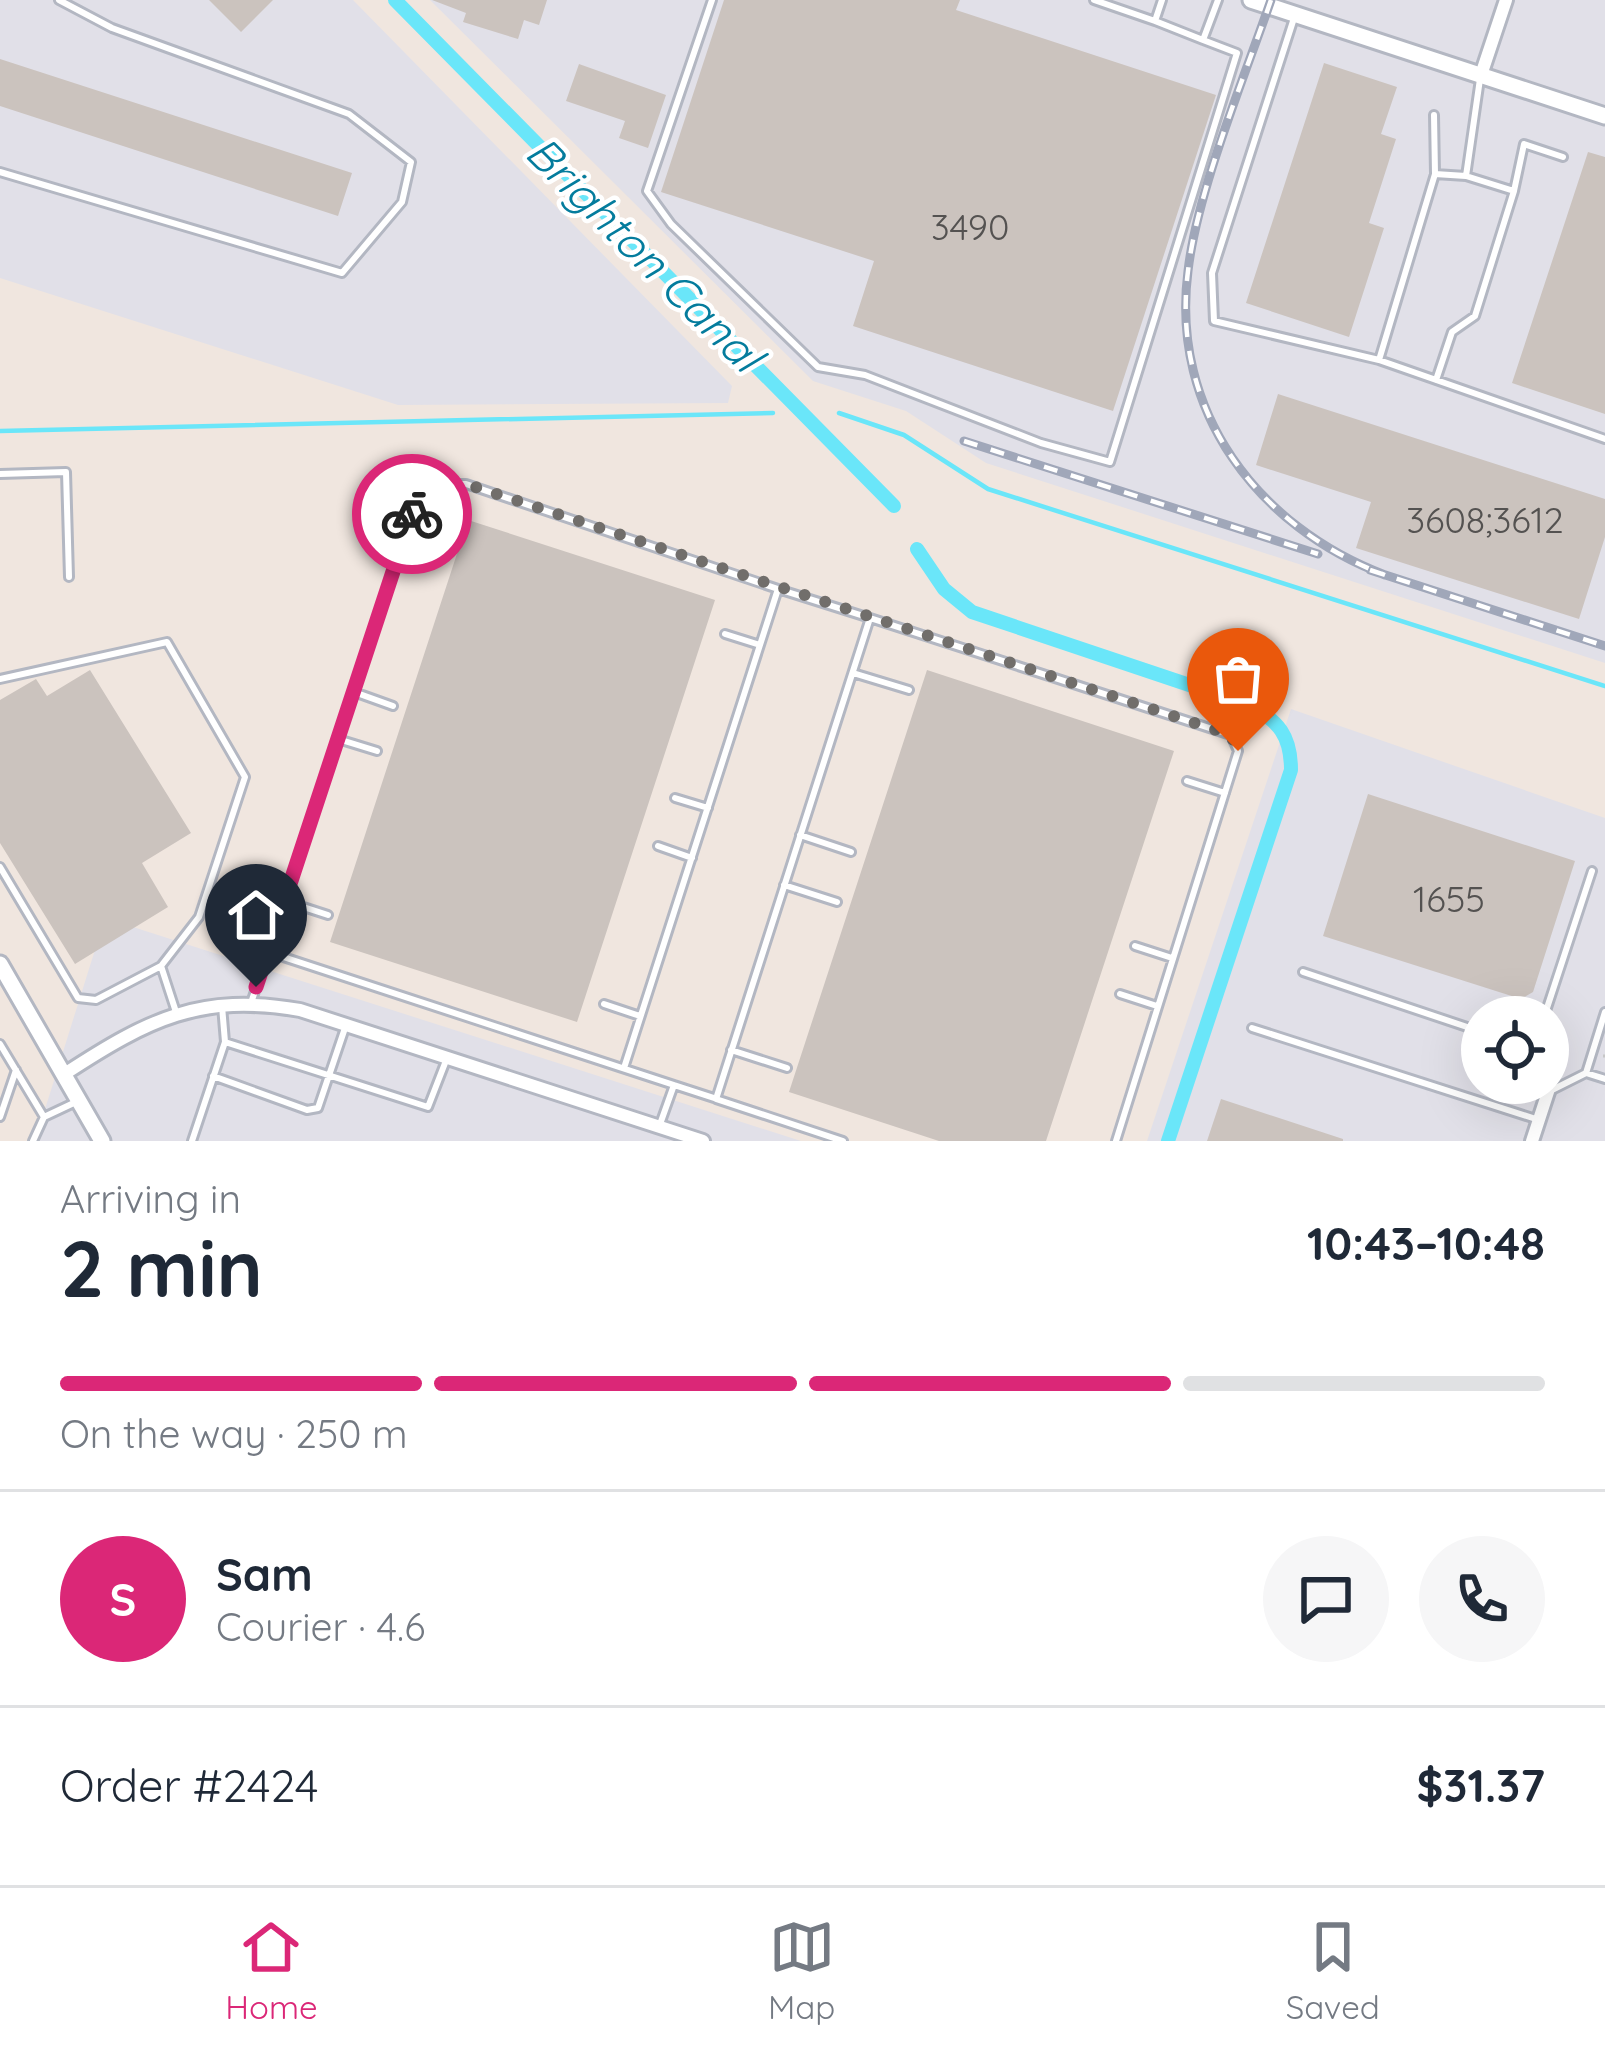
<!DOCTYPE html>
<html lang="en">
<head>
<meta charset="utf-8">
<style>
  body { margin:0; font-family:Quicksand,sans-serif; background:#f6f6f7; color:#1f2937; height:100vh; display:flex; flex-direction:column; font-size:45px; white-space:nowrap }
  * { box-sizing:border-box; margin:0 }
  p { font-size:39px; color:#747a83 }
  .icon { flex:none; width:66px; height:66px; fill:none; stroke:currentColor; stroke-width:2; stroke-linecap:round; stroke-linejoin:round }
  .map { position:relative; height:1141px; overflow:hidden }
  .details { display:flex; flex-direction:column; background:#fff; flex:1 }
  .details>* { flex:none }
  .buttons { position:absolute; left:1461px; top:996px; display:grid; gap:24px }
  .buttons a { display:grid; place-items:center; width:108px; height:108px; border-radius:50%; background:#fff; box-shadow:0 12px 48px #0002; font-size:60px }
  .pin { position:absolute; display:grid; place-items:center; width:102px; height:102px; color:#fff; margin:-123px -51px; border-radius:50% 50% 50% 0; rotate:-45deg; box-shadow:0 0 12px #0007 }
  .pin .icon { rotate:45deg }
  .courier { position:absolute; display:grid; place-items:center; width:120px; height:120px; margin:-60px; border:9px solid #db2777; border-radius:50%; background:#fff; color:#222; box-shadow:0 3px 15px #0007 }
  .headline em { font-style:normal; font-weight:700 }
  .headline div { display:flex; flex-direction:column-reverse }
  .headline { display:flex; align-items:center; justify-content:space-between; height:204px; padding:0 60px }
  h1 { font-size:78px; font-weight:700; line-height:90px }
  .bar { display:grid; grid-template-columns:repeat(4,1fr); gap:18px 12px; align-content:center; height:144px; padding:0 60px }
  .bar i { height:15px; border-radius:9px; background:#e0e1e3 }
  .bar .active { background:#db2777 }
  .bar p { grid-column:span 4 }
  .line { display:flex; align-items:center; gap:30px; padding:0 60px; border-top:3px solid #e0e1e3 }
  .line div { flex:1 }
  .round { display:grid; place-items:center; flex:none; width:126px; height:126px; border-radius:63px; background:#f6f6f7 }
  .tab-bar { display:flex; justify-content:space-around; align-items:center; height:168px; border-top:3px solid #e0e1e3; background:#fff; font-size:33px; color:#747a83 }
  .tab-bar a { display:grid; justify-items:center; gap:6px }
  .tab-bar .active { color:#db2777 }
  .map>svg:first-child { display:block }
  .industrial { fill:#e1e0e8; fill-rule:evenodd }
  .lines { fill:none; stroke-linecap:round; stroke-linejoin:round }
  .stream { stroke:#6ae6f9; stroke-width:4.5 }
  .canal { stroke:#6ae6f9; stroke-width:14 }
  .building { fill:#cbc3be }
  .service-casing { stroke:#b3b7c2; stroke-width:12 }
  .minor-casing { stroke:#b3b7c2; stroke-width:18 }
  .tertiary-casing { stroke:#b3b7c2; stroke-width:21 }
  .path { stroke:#c8c8c8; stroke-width:3; stroke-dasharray:9 6; stroke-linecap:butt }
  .service { stroke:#fff; stroke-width:6 }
  .minor { stroke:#fff; stroke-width:12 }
  .tertiary { stroke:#fff; stroke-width:15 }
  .rail-casing { stroke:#a0a7b9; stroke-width:9 }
  .rail { stroke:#fff; stroke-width:4.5; stroke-dasharray:14; stroke-linecap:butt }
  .done { stroke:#716e6b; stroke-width:12; stroke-dasharray:0 21.6 }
  .route { stroke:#db2777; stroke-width:15 }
  .labels { text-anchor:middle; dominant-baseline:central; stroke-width:9; stroke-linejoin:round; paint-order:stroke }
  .number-label { font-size:36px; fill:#545251 }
  .water-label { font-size:45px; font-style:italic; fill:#047c9d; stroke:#fff }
</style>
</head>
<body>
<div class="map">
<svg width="1605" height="1141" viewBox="0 0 1605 1141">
  <rect width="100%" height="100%" fill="#f0e6df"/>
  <path class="industrial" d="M0,0H353L732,386L728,403L398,405L0,278Z
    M430,0H1605V663L986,463L906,411L813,381Z
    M1291,709L1605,818V1141H1147ZM1482,1017H1548V1083H1482Z
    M105,918L801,1141H35Z"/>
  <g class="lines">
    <path class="stream" d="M839,413L904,435L988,489L1605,686
      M0,431L773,413"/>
    <path class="canal" d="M395,0L894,506
      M917,549L944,589L972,612L1249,705C1279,721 1291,736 1291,770L1168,1141"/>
  </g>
  <path class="building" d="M209,0H273L241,32Z
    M432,0H547L539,25L524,20L518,39L463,22L466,13Z
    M724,0H960L956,10L1216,95L1113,411L853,326L874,261L661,192Z
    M0,59L352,173L338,216L0,106Z
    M1324,63L1397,87L1381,134L1396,139L1369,223L1384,228L1349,337L1246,303Z
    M579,64L666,95L648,148L619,138L625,121L566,101Z
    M1588,152L1605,157V414L1512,383Z
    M1278,394L1605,499V537L1579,619L1356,548L1371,502L1256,465Z
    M468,520L715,600L577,1022L330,942Z
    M90,670L191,833L142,863L168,907L75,964L0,843V700L36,679L47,696Z
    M927,670L1174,751L1046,1141H939L789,1092Z
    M1368,794L1575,861L1533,992L1521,999L1323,936Z
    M1221,1099L1343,1139V1141H1207Z"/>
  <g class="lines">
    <g class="service-casing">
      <path id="service" d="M712,0L647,191L671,224L818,367L865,375L1041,443L1110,462L1237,53L1203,40L1218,0
        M1094,0L1155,21
        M1162,0L1155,21L1203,40
        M1295,15L1212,273L1214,321L1379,360
        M1480,79L1466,176L1435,174L1379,360L1605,439
        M1434,115L1435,174
        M0,172L342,273L402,202L411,162L349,114L112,28L59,0
        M1514,191L1524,144L1563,157
        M1436,380L1452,332L1475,316L1514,191L1466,176
        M0,474L66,472L69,577
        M406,532L447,544
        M778,589L870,618
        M725,634L760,645
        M853,673L909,690
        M0,679L167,642L245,777L199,917L161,966
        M354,692L393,706
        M338,739L377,751
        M1187,781L1225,793
        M675,798L708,808
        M800,835L851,852
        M658,846L692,858
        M0,867L78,998L96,1000L161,966L176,1012
        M784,885L837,902
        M285,901L328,915
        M1135,946L1172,958
        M268,952L422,484H466L778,589L624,1068
        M1303,972L1482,1032
        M1120,994L1157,1006
        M251,1003L268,952L674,1085
        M604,1004L640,1016
        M1544,1017L1592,871
        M1252,1028L1539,1120
        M225,1042L428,1107L447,1058
        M0,1044L44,1117L78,1101
        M731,1050L787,1068
        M1586,1073L1605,1012
        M213,1076L307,1110L318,1108L345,1028
        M1545,1083L1548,1092L1586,1073L1605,1079
        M0,1117L16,1070
        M659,1127L674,1085L714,1098
        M33,1141L44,1117
        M192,1141L225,1042L222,1006
        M843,1141L716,1099L870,618L1231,735L1238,751L1116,1141"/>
    </g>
    <g class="minor-casing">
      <path id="minor" d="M1481,75L1506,0
        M66,1073C149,1019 200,993 300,1010L703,1141
        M1532,1141L1548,1092"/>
    </g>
    <g class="tertiary-casing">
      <path id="tertiary" d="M1251,0L1605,116
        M0,964L102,1141"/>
    </g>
    <path class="path" d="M1603,1056H1605"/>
    <use href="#service" class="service"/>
    <use href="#minor" class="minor"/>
    <use href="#tertiary" class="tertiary"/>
    <g class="rail-casing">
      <path id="rail" d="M1271,0C1244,78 1197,192 1188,271C1170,411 1258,527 1385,575
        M964,441L1318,554
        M1370,570L1605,646"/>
    </g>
    <use href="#rail" class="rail"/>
  </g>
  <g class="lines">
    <path class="done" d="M412,514L422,484H466L1231,735L1238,751"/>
    <path class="route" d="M256,987L412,514"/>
  </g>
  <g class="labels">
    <g class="number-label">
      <text x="970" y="226">3490</text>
      <text x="1485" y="519">3608;3612</text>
      <text x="1449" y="898">1655</text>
    </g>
    <g class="water-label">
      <text transform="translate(645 253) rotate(45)">Brighton Canal</text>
    </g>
  </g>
</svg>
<div class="buttons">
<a><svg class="icon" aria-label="locate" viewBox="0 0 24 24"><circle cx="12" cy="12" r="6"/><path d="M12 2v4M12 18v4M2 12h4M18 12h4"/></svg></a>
</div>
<div class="pin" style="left:1238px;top:751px;background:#ea580c"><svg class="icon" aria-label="bag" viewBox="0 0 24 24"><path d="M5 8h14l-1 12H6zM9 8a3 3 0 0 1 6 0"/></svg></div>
<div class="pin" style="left:256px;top:987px;background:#1f2937"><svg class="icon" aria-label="home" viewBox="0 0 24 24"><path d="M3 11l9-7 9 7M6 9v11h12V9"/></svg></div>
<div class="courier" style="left:412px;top:514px"><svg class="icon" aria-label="bike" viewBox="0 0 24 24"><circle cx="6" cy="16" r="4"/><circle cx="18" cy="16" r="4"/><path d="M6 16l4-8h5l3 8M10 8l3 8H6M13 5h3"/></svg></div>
</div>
<section class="details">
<div class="headline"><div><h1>2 min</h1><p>Arriving in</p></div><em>10:43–10:48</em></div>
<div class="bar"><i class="active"></i><i class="active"></i><i class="active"></i><i></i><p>On the way · 250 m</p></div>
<div class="line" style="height:216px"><b class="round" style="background:#db2777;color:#fff">S</b><div><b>Sam</b><p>Courier · 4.6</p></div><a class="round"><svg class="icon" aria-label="chat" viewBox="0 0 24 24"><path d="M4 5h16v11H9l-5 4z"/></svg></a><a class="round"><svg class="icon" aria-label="phone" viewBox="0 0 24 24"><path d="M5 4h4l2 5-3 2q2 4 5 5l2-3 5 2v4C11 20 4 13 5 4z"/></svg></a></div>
<div class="line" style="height:156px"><div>Order #2424</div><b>$31.37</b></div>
</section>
<nav class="tab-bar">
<a class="active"><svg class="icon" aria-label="home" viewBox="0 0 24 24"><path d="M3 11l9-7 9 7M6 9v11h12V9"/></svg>Home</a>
<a><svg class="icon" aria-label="map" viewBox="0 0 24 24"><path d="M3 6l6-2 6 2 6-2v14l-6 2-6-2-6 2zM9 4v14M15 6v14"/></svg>Map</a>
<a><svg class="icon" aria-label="saved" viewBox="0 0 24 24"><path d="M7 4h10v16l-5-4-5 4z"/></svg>Saved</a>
</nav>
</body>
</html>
